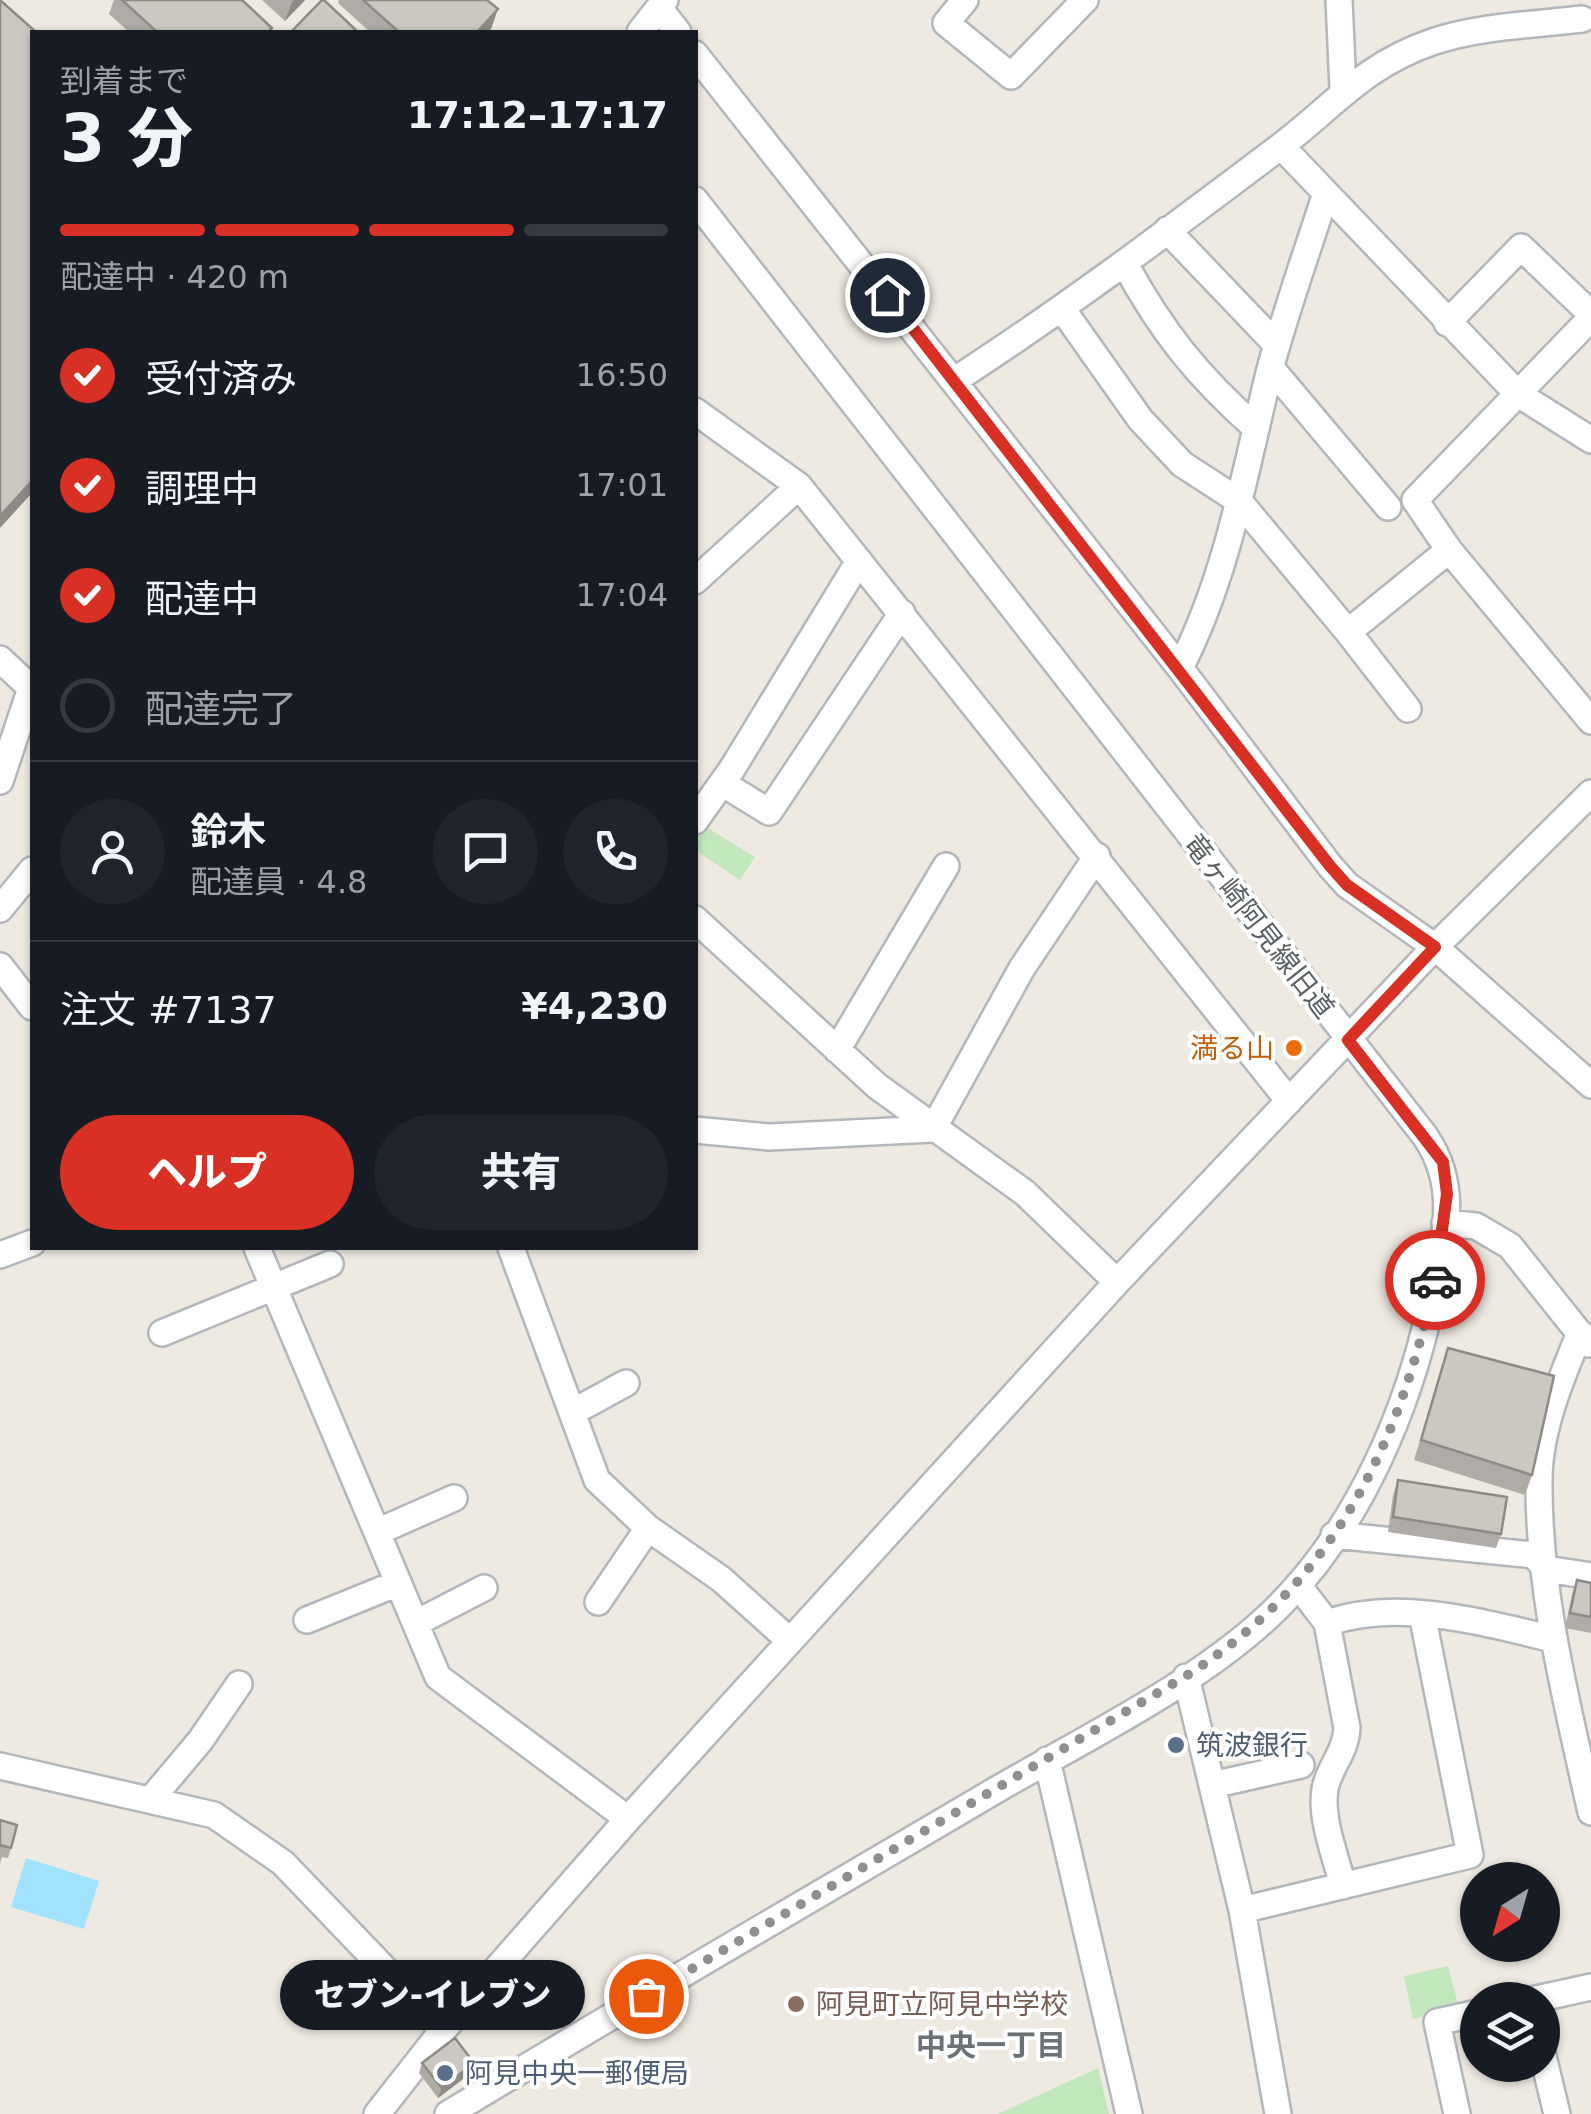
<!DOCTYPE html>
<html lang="ja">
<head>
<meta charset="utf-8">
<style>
  body { margin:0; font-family:"DejaVu Sans","Noto Sans JP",sans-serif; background:#20242c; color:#f1f3f6; height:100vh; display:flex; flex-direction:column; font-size:38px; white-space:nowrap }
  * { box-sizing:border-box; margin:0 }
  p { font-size:32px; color:#9ea1a6 }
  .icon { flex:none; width:55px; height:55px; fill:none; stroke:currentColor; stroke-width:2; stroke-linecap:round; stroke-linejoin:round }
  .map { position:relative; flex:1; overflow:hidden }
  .side { position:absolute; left:30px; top:30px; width:668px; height:1220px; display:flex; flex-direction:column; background:#171b24; border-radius:0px; box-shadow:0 2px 8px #0004 }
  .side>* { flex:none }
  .needle { width:65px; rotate:217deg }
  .controls { position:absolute; left:1460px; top:1862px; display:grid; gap:20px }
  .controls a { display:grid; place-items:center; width:100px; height:100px; border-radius:50%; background:#171b24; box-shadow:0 2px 8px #0004; font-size:50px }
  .pin { position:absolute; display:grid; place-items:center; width:85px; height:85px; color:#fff; margin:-42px; border:5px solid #fff; border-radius:50%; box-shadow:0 2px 10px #0007 }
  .courier { position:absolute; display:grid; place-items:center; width:100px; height:100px; margin:-50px; border:8px solid #d93025; border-radius:50%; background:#fff; color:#222; box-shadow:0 2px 12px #0007 }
  .bubble { position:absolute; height:70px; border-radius:35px; background:#171b24; box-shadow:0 2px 8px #0004; font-size:32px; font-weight:800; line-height:70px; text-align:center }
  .overview em { font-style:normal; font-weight:800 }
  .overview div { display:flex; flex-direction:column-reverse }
  .overview { display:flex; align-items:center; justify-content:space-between; height:170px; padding:0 30px }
  h1 { font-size:65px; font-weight:800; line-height:75px }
  .bar { display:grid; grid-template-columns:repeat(4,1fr); gap:15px 10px; align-content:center; height:120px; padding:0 30px }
  .bar i { height:12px; border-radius:8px; background:#363941 }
  .bar .selected { background:#d93025 }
  .bar p { grid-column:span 4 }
  .line { display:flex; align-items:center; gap:25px; padding:0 30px; border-top:2px solid #363941 }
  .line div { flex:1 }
  .round { display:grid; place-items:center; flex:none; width:105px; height:105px; border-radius:52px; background:#20242c }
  ol { padding:0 30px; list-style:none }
  li { display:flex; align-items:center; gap:30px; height:110px }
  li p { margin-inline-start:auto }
  li .icon { padding:10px; border-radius:50%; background:#d93025; color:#fff; stroke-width:4 }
  li:last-child { color:#9ea1a6 }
  li i { width:55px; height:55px; border:5px solid #363941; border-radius:50% }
  .cta { display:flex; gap:20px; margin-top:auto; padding:20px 30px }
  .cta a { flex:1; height:115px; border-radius:60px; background:#d93025; color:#fff; font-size:40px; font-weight:800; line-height:115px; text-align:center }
  .cta a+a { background:#20242c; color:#f1f3f6 }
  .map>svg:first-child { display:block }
  .green { fill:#c2e7bd }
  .water { fill:#a1e3ff }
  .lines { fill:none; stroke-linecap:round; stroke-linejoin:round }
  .minor-casing { stroke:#b3b6ba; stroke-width:30 }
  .minor { stroke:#fff; stroke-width:25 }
  .wall { fill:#afaba6 }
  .shaded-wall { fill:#8e8b87 }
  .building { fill:#cbc7c1; stroke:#8e8b87; stroke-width:2.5 }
  .done { stroke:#8e908f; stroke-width:10; stroke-dasharray:0 18 }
  .route { stroke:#d93025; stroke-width:12 }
  .food-dot { fill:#e8710a; stroke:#fff; stroke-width:4 }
  .service-dot { fill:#5c6f8a; stroke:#fff; stroke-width:4 }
  .education-dot { fill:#8d6e63; stroke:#fff; stroke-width:4 }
  .labels { text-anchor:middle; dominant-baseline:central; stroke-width:8; stroke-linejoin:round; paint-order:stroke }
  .street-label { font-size:28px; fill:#5a6063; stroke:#fff }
  .food-label { font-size:28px; fill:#c56008; stroke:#fff; text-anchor:end }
  .service-label { font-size:28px; fill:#4e5e75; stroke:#fff; text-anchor:start }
  .education-label { font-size:28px; fill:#785e54; stroke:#fff; text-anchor:start }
  .neighbourhood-label { font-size:30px; font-weight:bold; fill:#6b7276; stroke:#fff }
</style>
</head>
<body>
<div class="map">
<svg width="1591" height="2114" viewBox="0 0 1591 2114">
  <rect width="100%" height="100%" fill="#eeeae2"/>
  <path class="green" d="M703,825L755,857L740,880L695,850V835Z
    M1448,1966L1459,2008L1413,2019L1404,1976Z
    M1098,2068L1109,2114H998Z"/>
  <path class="water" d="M26,1858L99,1881L84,1929L11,1907Z"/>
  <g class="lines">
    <g class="minor-casing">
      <path id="minor" d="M965,0L946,23L1011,76L1085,0
        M1339,0L1343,89
        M659,8L678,32
        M640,32L665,0
        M695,54L1180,668L1330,866L1347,885L1435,947L1591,1085
        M1281,146L1518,394L1591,440
        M1167,230L1277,345
        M1125,264C1162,332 1198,377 1256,428
        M1063,310L1140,419L1182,464L1239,501L1348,632L1449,550
        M1591,318L1415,500L1449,550L1591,721
        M1447,323L1521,247L1591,314
        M1271,368L1388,507
        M955,380C1066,308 1171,229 1277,149C1332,108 1362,66 1432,42C1479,26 1533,25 1582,19
        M695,411L799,486L695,581
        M799,486L1289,1101
        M1348,632L1408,709
        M0,659L32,689
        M1180,668C1227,577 1245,472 1269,373C1285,313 1306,255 1325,196
        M0,781L31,688
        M722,783L769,812L902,613
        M695,821L732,769L859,561
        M0,909L32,870
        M695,919L877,1086L1025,1193L1117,1282
        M0,966L32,1007
        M837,1050L946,866
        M933,1129L1022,968L1097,856
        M695,1130L769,1137L933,1129
        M1445,1223L1476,1226L1510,1246L1588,1344
        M257,1248L438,1677L628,1819
        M511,1248L597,1480L648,1528L721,1579L789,1640
        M0,1255L32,1243
        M162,1333L330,1264
        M1580,1333C1561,1378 1539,1431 1539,1480C1538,1593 1567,1703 1591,1812
        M573,1412L626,1383
        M377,1532L454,1498
        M1334,1535L1534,1555L1546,1569L1591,1576
        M1298,1585L1327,1623C1398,1598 1481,1622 1553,1639
        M598,1602L648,1528
        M307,1620L398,1583
        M416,1623L484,1588
        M1327,1623L1347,1728C1346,1752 1329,1767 1325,1789C1320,1819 1336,1857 1343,1886
        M1186,1677L1242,1910L1278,2114
        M1047,1760L1129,2114
        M0,1766L214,1815L283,1863L443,2030
        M1212,1785L1301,1765
        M152,1798L200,1741L239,1684
        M1242,1910L1470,1855L1422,1614
        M1532,2000L1591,1987
        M1542,2052L1557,2114
        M377,2114L443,2030L628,1819L1117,1282L1435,947L1591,793
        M448,2114C630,2004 813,1898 996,1790C1086,1738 1209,1678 1281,1604C1359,1524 1408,1411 1431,1303C1443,1243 1462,1190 1425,1136L695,200
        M1457,2114L1437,2022L1478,2013"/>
    </g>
    <use href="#minor" class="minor"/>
  </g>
  <path class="wall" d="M114,0H242L270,32H129L109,14Z
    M262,0H305L285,21Z
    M339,0H487L491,29L487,32H370L338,3Z
    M1448,1348L1532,1475L1525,1495L1414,1460Z
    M1398,1480L1501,1534L1496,1548L1388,1532L1393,1495Z
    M1577,1580L1591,1583V1633L1565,1628L1572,1594Z
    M0,1820L11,1848L8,1858L2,1857L0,1864Z
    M422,2063L471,2073L438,2098L419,2073Z"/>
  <path class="shaded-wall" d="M294,0H305L285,21L292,2Z
    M498,9L491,29L487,32H477Z
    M32,481V493L0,528V516Z
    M474,2063L471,2073L438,2098L442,2088Z"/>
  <path class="building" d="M0,0L36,32H32V481L0,516Z
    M122,0H242L272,28L268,32H157Z
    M322,0H324L358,32H291Z
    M363,0H487L498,9L477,32H399Z
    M1448,1348L1554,1376L1532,1475L1421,1440Z
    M1398,1480L1507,1497L1501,1534L1393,1517Z
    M1577,1580L1591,1583V1617L1570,1613Z
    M0,1820L17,1825L11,1848L0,1845Z
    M455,2038L474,2063L442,2088L422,2063Z"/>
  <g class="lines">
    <path class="done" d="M646,1996L1186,1676C1334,1582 1399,1447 1435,1280"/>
    <path class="route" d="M887,295L1330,866L1347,885L1435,947L1348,1040L1443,1162L1447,1194L1435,1280"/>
  </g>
  <circle class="food-dot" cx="1294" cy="1048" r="10"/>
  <g class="service-dot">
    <circle cx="1176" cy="1745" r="10"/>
    <circle cx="445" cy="2073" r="10"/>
  </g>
  <circle class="education-dot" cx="796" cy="2004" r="10"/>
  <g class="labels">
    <g class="street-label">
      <text transform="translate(1259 926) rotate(52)">竜ヶ崎阿見線旧道</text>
    </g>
    <g class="food-label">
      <text x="1274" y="1048">満る山</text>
    </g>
    <g class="service-label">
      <text x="1196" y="1745">筑波銀行</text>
      <text x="465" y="2073">阿見中央一郵便局</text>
    </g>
    <g class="education-label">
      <text x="816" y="2004">阿見町立阿見中学校</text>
    </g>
    <g class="neighbourhood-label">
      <text x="991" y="2045">中央一丁目</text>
    </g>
  </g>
</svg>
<div class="controls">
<a><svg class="needle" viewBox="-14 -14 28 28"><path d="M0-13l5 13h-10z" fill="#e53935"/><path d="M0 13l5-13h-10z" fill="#9ea1a6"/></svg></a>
<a><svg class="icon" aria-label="layers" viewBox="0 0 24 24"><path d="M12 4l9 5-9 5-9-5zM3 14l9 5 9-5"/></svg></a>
</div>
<div class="pin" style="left:646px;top:1996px;background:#ea580c"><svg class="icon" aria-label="bag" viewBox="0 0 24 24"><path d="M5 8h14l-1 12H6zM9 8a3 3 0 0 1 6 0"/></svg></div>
<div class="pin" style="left:887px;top:295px;background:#1f2937"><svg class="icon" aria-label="home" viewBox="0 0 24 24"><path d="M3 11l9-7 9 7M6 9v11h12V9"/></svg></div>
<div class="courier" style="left:1435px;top:1280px"><svg class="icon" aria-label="car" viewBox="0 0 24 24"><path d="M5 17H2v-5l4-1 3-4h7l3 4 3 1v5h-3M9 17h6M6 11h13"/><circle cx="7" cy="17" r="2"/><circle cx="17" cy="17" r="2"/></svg></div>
<div class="bubble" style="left:280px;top:1960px;width:305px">セブン-イレブン</div>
<section class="side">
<div class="overview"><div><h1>3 分</h1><p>到着まで</p></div><em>17:12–17:17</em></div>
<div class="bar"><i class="selected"></i><i class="selected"></i><i class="selected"></i><i></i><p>配達中 · 420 m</p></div>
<ol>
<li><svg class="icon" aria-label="check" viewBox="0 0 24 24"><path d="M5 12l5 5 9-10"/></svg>受付済み<p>16:50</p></li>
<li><svg class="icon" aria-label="check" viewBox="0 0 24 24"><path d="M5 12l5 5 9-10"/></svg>調理中<p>17:01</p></li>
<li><svg class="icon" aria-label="check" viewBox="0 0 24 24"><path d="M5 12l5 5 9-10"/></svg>配達中<p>17:04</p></li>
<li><i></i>配達完了</li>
</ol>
<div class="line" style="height:180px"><a class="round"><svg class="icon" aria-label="person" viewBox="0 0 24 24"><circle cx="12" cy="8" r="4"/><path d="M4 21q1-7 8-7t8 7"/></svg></a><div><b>鈴木</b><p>配達員 · 4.8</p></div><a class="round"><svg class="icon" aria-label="chat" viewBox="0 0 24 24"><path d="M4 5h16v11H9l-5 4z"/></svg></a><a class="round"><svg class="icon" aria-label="phone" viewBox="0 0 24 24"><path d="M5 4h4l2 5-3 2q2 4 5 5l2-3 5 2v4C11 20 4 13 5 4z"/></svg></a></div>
<div class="line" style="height:130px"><div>注文 #7137</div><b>¥4,230</b></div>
<div class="cta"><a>ヘルプ</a><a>共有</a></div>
</section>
</div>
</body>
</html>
